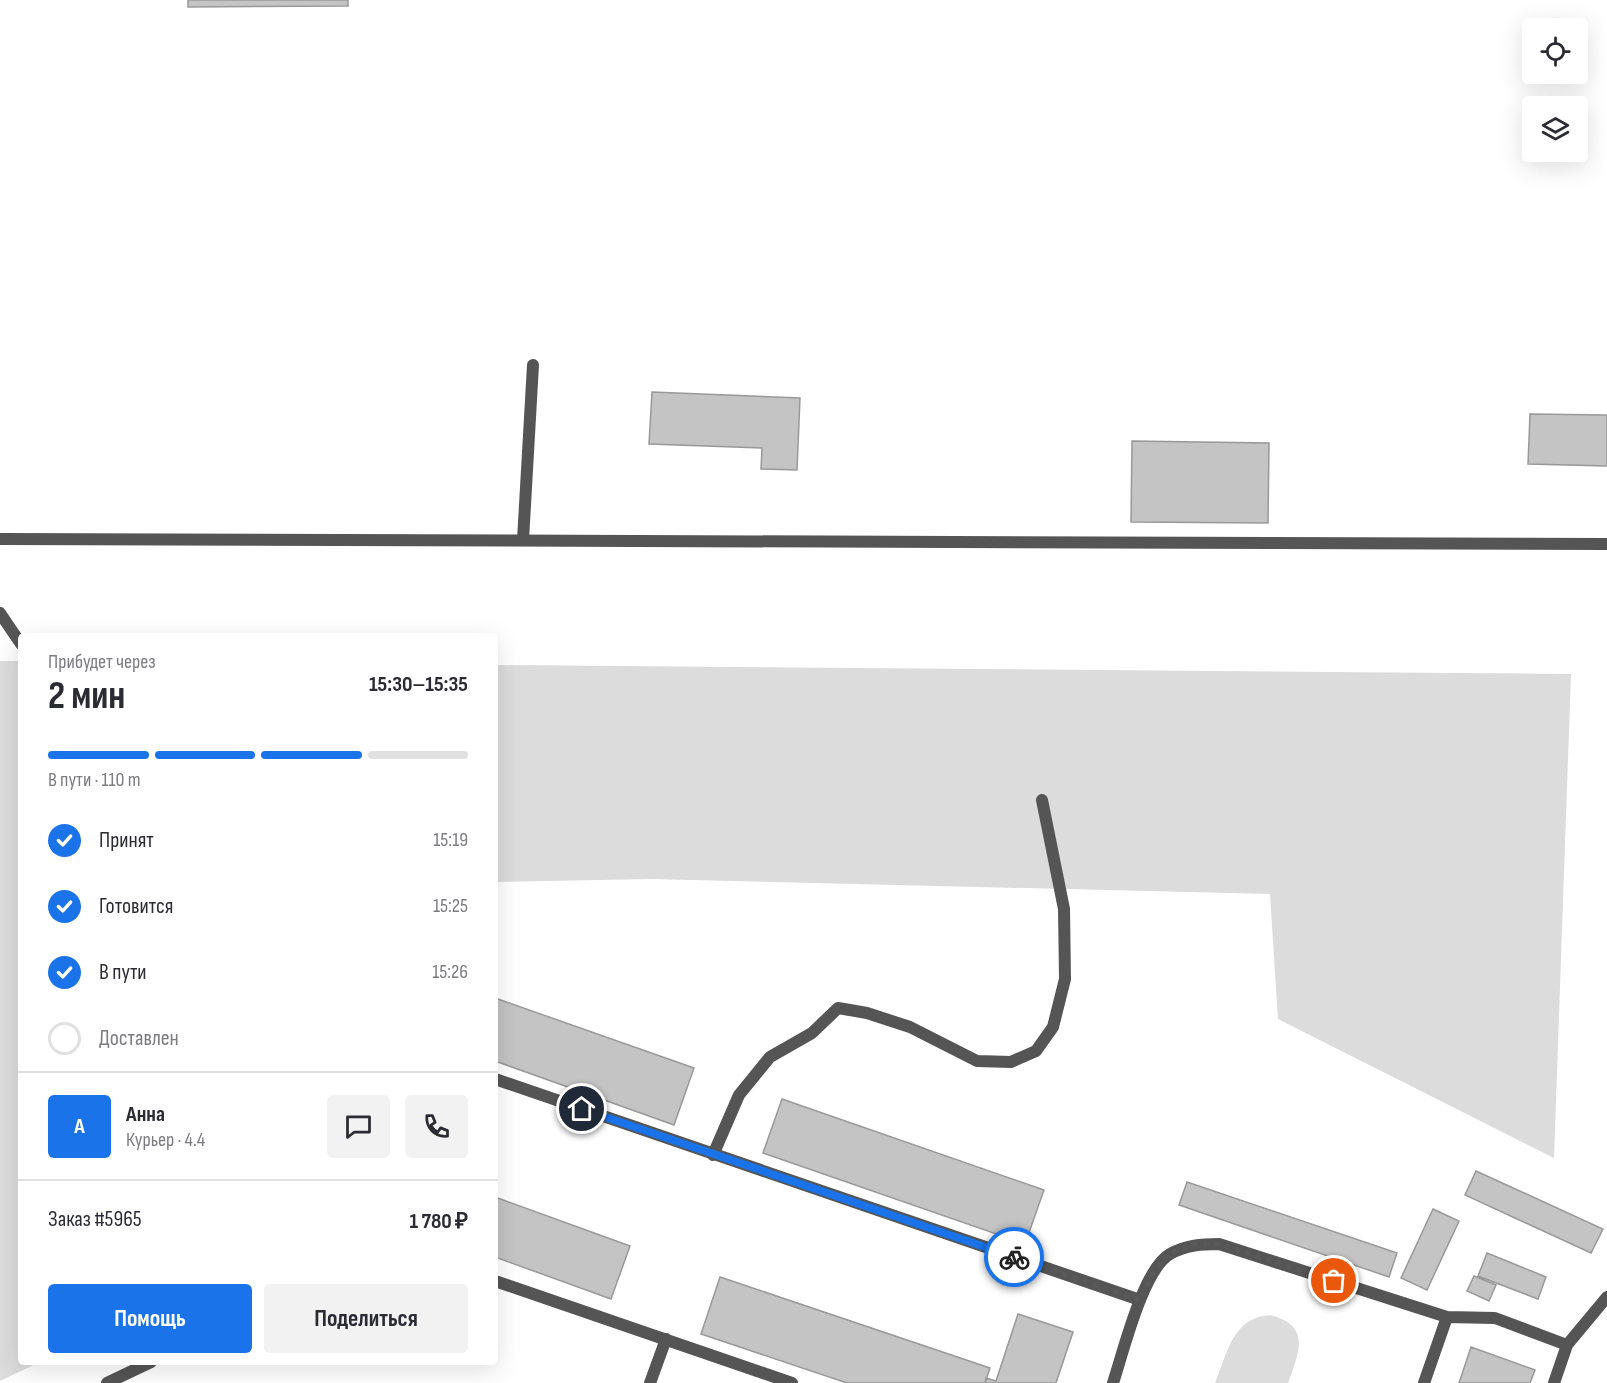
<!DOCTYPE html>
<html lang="ru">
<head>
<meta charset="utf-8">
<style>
  body { margin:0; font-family:"Sofia Sans Condensed",sans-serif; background:#f2f2f3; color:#2b2b33; height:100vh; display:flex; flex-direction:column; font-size:22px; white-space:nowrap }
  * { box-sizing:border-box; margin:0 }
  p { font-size:20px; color:#7c7c81 }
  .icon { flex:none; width:33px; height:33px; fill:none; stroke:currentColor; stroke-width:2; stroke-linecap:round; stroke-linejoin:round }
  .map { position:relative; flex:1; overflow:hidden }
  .details { position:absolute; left:18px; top:633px; width:480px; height:732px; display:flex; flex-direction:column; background:#fff; border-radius:6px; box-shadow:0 6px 24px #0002 }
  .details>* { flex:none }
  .fabs { position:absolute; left:1522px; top:18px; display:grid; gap:12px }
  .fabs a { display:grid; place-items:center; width:66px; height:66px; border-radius:6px; background:#fff; box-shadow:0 6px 24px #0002; font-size:30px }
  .pin { position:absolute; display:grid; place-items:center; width:51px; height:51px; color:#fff; margin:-26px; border:3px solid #fff; border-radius:50%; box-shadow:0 2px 6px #0007 }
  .courier { position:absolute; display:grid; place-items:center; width:60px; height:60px; margin:-30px; border:4px solid #1a73e8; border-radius:50%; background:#fff; color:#222; box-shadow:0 2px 8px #0007 }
  .headline em { font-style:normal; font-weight:700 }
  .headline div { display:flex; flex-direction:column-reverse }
  .headline { display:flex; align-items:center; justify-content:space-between; height:102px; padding:0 30px }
  h1 { font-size:39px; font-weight:700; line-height:45px }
  .bar { display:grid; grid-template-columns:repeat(4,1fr); gap:9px 6px; align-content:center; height:72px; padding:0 30px }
  .bar i { height:8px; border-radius:4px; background:#e1e1e2 }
  .bar .active { background:#1a73e8 }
  .bar p { grid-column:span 4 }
  .line { display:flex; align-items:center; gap:15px; padding:0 30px; border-top:2px solid #e1e1e2 }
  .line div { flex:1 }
  .round { display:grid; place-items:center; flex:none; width:63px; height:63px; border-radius:6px; background:#f2f2f3 }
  ol { padding:0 30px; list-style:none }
  li { display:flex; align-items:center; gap:18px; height:66px }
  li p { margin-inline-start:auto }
  li .icon { padding:6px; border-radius:50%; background:#1a73e8; color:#fff; stroke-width:4 }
  li:last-child { color:#7c7c81 }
  li i { width:33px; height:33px; border:3px solid #e1e1e2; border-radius:50% }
  .button { display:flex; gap:12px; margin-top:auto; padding:12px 30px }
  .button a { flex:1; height:69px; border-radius:6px; background:#1a73e8; color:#fff; font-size:24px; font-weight:700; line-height:69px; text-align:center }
  .button a+a { background:#f2f2f3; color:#2b2b33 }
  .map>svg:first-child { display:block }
  .green { fill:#dcdcdc }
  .building { fill:#c4c4c4; stroke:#999; stroke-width:1.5 }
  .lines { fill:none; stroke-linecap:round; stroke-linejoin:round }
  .lane { stroke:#555; stroke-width:12 }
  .street { stroke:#555; stroke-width:12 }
  .done { stroke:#595959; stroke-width:6; stroke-dasharray:0 10.8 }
  .route { stroke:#1a73e8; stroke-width:8 }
</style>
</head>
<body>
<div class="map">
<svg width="1607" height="1383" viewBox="0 0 1607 1383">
  <rect width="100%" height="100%" fill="#fff"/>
  <path class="green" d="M0,661H21V1362H40L0,1381Z
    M495,665L1571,674L1554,1158L1278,1019L1270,894L651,879L495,882Z
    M1270,1315C1312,1326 1299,1352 1288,1383H1215C1228,1352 1232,1318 1270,1315Z"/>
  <path class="building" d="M188,0H348V6L188,7Z
    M652,392L800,398L797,470L761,469L762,448L649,444Z
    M1530,414L1607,415V466L1528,464Z
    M1132,441L1269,443L1268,523L1131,522Z
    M495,998L694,1068L674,1125L495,1061Z
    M782,1099L1044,1190L1025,1244L763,1153Z
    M1476,1171L1603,1229L1591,1253L1465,1195Z
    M1187,1182L1397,1253L1389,1277L1179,1205Z
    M495,1197L630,1246L611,1299L495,1257Z
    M1433,1209L1459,1221L1427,1290L1401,1278Z
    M1487,1253L1546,1277L1538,1299L1478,1276Z
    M1474,1276L1496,1285L1489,1301L1467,1291Z
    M720,1277L990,1368L985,1383H847L701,1334Z
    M1018,1314L1073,1332L1056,1383H985L986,1378L996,1381Z
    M1471,1347L1535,1370L1530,1383H1459Z"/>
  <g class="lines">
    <path class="lane" d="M523,540L533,365
      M0,613L21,644
      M495,1079L1140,1300
      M713,1155L739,1095L770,1057L812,1033L838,1008L867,1013L910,1027L977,1061L1011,1062L1036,1051L1053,1027L1065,979L1064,909L1042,800
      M495,1281L792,1383
      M107,1383L151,1362
      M650,1383L666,1339
      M1113,1383C1123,1353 1143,1269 1170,1254C1186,1245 1202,1244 1219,1244L1447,1317L1495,1318L1567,1345
      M1424,1383L1447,1317
      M1554,1383L1567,1345L1607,1297"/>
    <path class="street" d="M0,539L1607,544"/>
  </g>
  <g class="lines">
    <path class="done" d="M1014,1257L1140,1300L1154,1271L1169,1254L1196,1244H1220L1334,1281"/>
    <path class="route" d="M582,1109L1014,1257"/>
  </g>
</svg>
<div class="fabs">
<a><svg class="icon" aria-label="locate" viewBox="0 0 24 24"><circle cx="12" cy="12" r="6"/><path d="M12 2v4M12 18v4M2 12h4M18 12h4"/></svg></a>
<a><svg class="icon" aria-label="layers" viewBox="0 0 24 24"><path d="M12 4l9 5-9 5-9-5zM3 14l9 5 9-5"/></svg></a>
</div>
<div class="pin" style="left:1334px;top:1281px;background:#ea580c"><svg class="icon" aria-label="bag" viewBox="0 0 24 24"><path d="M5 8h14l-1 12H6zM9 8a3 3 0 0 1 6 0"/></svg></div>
<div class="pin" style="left:582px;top:1109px;background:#1f2937"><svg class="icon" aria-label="home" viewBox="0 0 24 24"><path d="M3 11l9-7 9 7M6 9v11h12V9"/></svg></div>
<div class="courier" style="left:1014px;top:1257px"><svg class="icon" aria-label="bike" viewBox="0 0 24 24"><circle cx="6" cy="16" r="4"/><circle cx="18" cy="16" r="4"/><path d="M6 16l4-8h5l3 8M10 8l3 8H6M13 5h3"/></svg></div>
<section class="details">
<div class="headline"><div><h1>2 мин</h1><p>Прибудет через</p></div><em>15:30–15:35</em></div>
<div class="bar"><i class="active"></i><i class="active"></i><i class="active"></i><i></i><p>В пути · 110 m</p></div>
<ol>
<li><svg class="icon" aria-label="check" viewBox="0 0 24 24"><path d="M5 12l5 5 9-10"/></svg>Принят<p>15:19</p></li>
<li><svg class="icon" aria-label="check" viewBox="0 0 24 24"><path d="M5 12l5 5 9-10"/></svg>Готовится<p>15:25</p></li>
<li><svg class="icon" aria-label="check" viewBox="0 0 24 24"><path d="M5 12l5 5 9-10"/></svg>В пути<p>15:26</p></li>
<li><i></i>Доставлен</li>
</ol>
<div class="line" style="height:108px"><b class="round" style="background:#1a73e8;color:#fff">А</b><div><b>Анна</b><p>Курьер · 4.4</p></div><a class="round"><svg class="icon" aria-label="chat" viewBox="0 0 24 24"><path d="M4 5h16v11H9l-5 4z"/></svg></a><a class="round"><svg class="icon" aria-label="phone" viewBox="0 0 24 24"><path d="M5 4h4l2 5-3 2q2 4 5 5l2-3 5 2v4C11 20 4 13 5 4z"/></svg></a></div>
<div class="line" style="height:78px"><div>Заказ #5965</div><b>1 780 ₽</b></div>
<div class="button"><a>Помощь</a><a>Поделиться</a></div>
</section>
</div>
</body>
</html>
